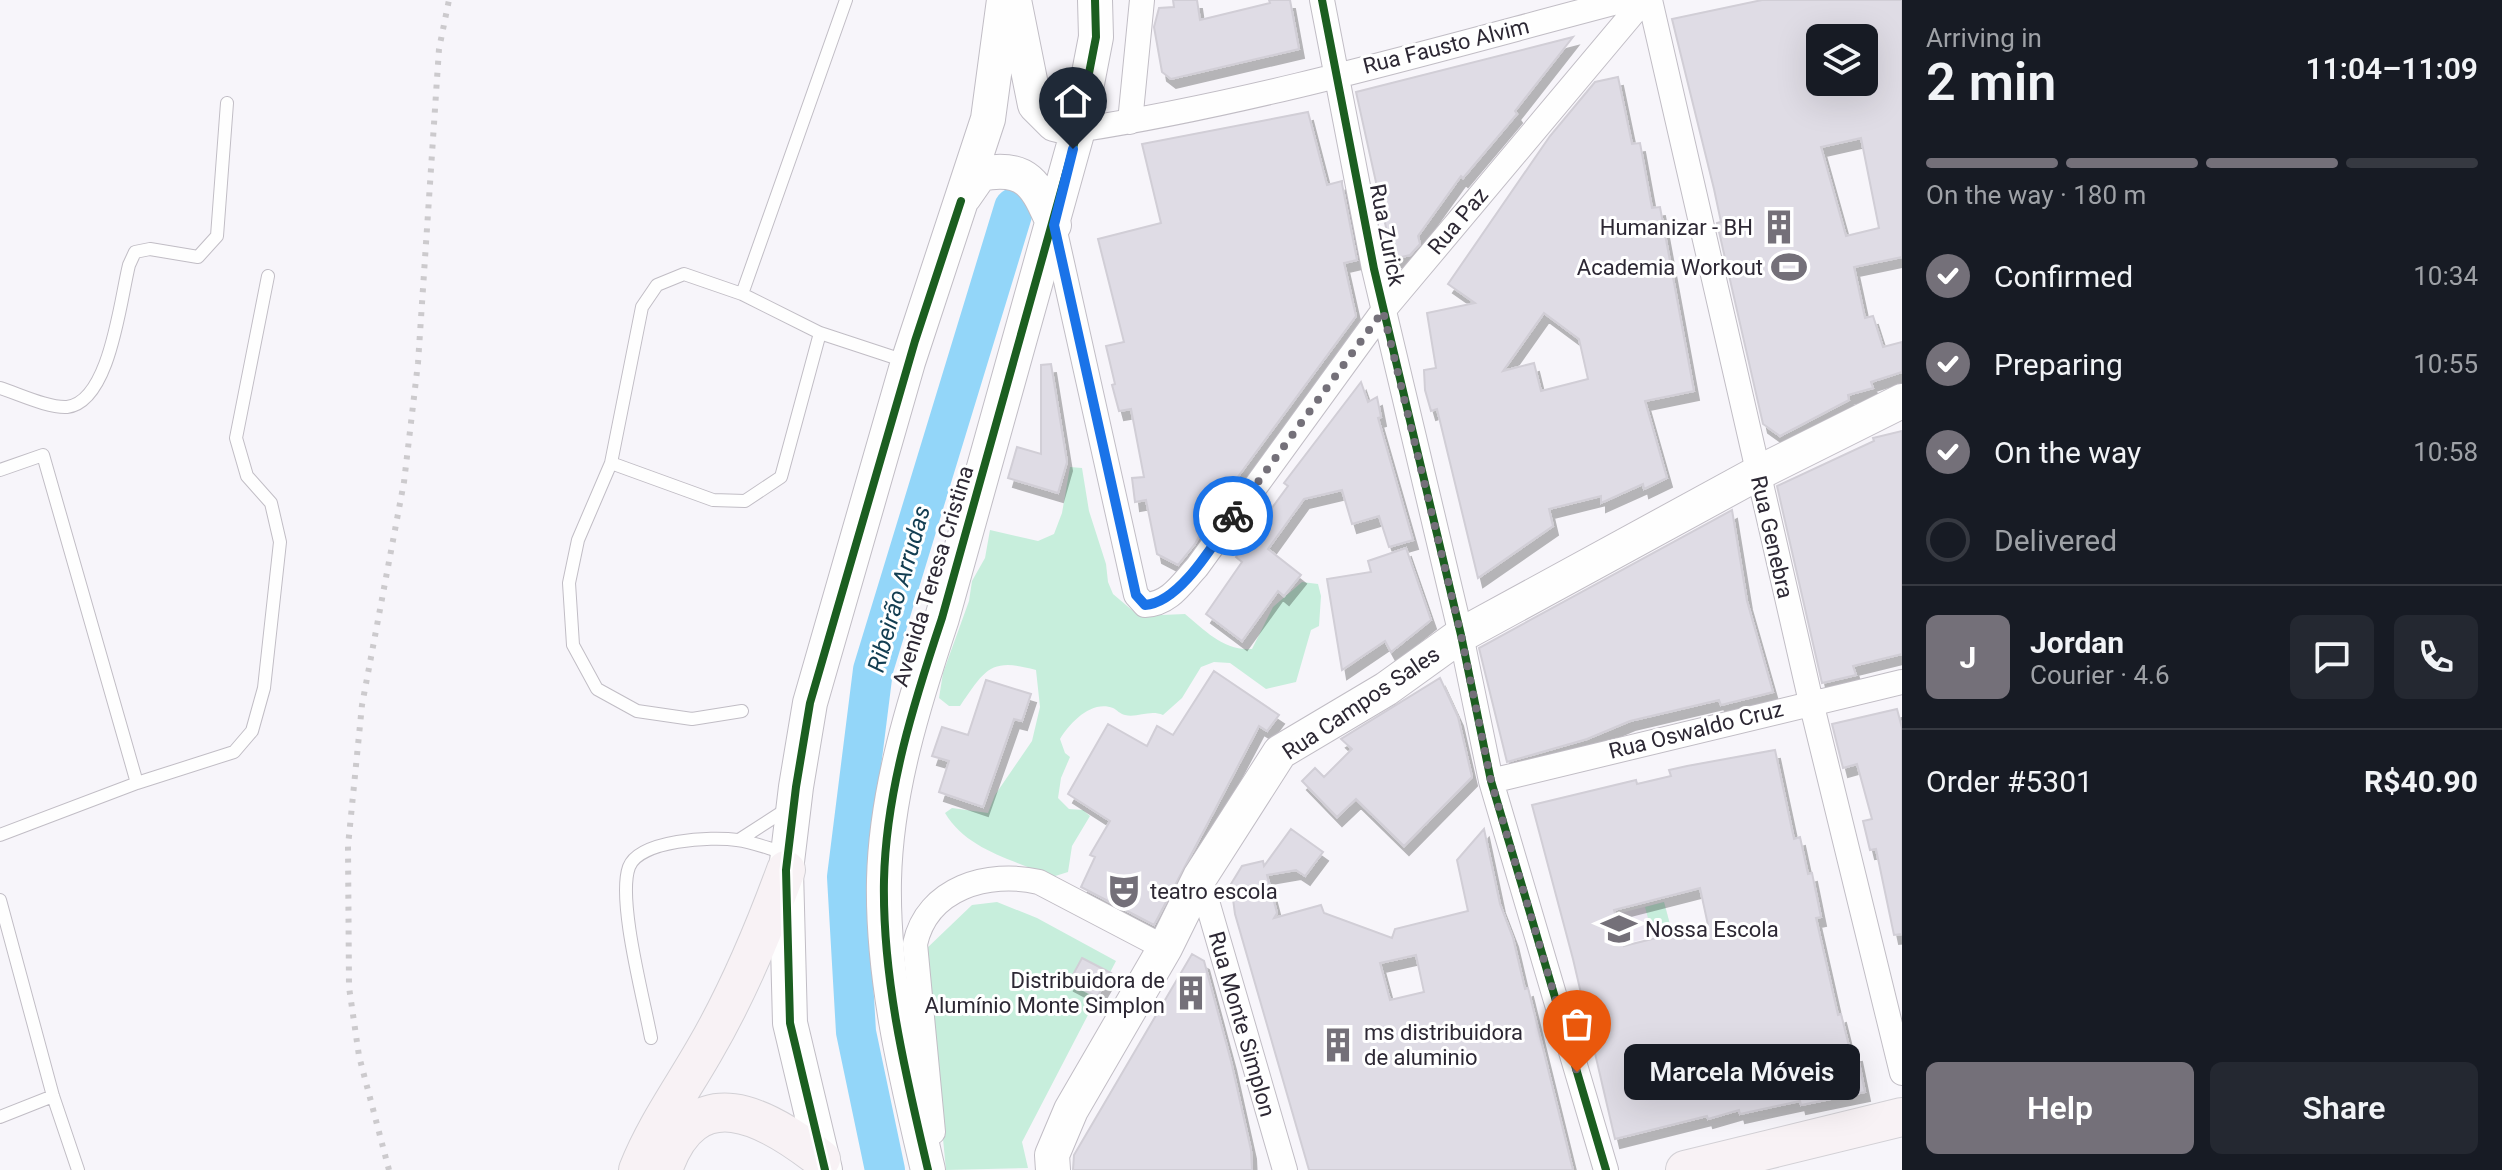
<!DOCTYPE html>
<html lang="en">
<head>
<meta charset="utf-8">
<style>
  body { margin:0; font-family:Roboto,sans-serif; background:#242831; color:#f1f3f6; height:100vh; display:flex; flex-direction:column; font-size:30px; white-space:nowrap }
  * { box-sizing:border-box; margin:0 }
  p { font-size:26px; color:#9ea1a6 }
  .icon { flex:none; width:44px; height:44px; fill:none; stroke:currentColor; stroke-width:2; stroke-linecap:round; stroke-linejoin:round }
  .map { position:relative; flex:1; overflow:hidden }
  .details { display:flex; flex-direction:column; background:#171b24; width:600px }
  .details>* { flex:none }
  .buttons { position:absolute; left:1806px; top:24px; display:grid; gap:16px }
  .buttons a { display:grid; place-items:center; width:72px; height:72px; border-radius:12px; background:#171b24; box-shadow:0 8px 32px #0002; font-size:40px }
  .pin { position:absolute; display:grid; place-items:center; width:68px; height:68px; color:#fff; margin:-82px -34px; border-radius:50% 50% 50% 0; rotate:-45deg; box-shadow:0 0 8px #0007 }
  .pin .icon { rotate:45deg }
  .courier { position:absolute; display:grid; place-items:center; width:80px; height:80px; margin:-40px; border:6px solid #1a73e8; border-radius:50%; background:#fff; color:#222; box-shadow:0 2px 10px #0007 }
  .bubble { position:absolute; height:56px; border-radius:12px; background:#171b24; box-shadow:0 8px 32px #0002; font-size:26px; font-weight:600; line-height:56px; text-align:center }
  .summary em { font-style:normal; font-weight:600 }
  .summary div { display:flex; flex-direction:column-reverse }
  .summary { display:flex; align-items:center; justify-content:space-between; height:136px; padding:0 24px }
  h1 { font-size:52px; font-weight:600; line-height:60px }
  .bar { display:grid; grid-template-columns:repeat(4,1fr); gap:12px 8px; align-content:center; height:96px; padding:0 24px }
  .bar i { height:10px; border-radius:6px; background:#363941 }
  .bar .current { background:#747079 }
  .bar p { grid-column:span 4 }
  .line { display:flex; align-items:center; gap:20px; padding:0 24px; border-top:2px solid #363941 }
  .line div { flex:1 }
  .round { display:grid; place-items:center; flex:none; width:84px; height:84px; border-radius:12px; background:#242831 }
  ol { padding:0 24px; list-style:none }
  li { display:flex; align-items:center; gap:24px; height:88px }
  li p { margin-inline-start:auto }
  li .icon { padding:8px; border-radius:50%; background:#747079; color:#fff; stroke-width:4 }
  li:last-child { color:#9ea1a6 }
  li i { width:44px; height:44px; border:4px solid #363941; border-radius:50% }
  .cta { display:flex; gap:16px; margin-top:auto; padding:16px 24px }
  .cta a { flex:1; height:92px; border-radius:12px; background:#747079; color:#fff; font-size:32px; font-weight:600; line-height:92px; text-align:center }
  .cta a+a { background:#242831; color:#f1f3f6 }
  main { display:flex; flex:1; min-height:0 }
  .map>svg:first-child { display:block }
  .built { fill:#ece7f2 }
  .green { fill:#c7eedc }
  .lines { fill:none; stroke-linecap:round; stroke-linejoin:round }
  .river { stroke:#93d6f9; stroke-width:40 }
  .building { fill:#dfdce5; stroke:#d1ced6; stroke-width:2; fill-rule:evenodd; filter:url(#shadow) }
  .lane-casing { stroke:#c1bdc5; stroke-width:14 }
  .street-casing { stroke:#c1bdc5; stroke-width:26 }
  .secondary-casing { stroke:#c1bdc5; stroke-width:36 }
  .primary-casing { stroke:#d2d0d5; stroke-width:40 }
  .lane { stroke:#fefefe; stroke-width:12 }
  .street { stroke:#fefefe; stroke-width:24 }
  .secondary { stroke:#fefefe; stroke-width:34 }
  .primary { stroke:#f8f2f5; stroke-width:38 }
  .rail { stroke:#cccacd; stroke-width:6; stroke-dasharray:4 8; stroke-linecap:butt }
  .cycleway-casing { stroke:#fff; stroke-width:13 }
  .cycleway { stroke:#1b5e20; stroke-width:8 }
  .done { stroke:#747079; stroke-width:8; stroke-dasharray:0 14.4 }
  .route { stroke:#1a73e8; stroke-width:10 }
  .labels { text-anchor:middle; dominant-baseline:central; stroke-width:6; stroke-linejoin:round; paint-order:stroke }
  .street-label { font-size:22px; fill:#2d2834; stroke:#fff }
  .poi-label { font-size:22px; fill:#2d2834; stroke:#fff; text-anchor:end }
  .water-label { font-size:24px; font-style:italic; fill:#123d51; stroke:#fff }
</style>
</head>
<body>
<main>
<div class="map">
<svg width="1902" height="1170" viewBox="0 0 1902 1170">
  <defs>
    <filter id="shadow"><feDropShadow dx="5" dy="9" stdDeviation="0" flood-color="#0004"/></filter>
  </defs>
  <rect width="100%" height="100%" fill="#f7f5fa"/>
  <path class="built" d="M1664,902L1672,932L1573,957L1565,927Z"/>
  <path class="green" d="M1070,467L1082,468L1089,511L1106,564L1108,582L1113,594L1139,616L1185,614C1205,630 1223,651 1252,649L1273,607L1302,582L1318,584L1321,596L1319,626L1311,630L1296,682L1266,689L1230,663L1214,662L1201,667L1182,698L1163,715C1150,709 1138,718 1125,715C1120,714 1117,710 1113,708C1091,700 1070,723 1060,739L1065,753L1070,757L1061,778L1058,798L1069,809L1083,810L1090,816L1072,846L1068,872L1052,877C1013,859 968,851 945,813L952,808L988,813L995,795L1032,741L1040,707L1036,670C990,657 985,670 960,706H949L939,698L943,673L969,601L972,581L985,558L990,530L1038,541L1054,534L1062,513Z
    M997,902L1037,918L1116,961L1022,1142L1028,1168L946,1170L925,950L972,905Z
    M1664,902L1672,932L1653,937L1645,907Z"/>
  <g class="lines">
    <path class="river" d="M885,1170L856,1032L847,877L873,670L1014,208"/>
  </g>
  <path class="building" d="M1173,0H1197L1200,20L1270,3L1269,0H1290L1299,49L1171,79L1162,72L1154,27L1159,8L1174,7Z
    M1762,0H1902V257L1854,267L1865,318L1873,316L1883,347L1902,342V372L1871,382L1873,388L1848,395L1849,400L1780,436L1763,424L1717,223L1721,222L1714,189L1672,19ZM1820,38H1864V82H1820ZM1861,138L1879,228L1846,236L1821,147Z
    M1573,37L1515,111L1517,114L1463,178L1461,176L1418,236L1420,244L1410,255L1393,259L1356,92Z
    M1618,77L1632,144L1640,143L1652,208L1660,207L1694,391L1645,401L1667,478L1644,489L1643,484L1601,503V496L1549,509L1553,526L1478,578L1437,409L1431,411L1425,390L1424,370L1436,368L1427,313L1475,303L1448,284L1550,136L1595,82ZM1544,313L1579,339L1588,379L1541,391L1534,363L1503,371Z
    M1308,112L1327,185L1342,181V184L1357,260L1344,263L1356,316L1226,493L1221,489L1197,524L1204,527L1195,544L1178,565L1157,554L1146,500L1135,502L1132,478L1144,477L1131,409L1119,411L1112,385L1115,384L1106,346L1124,342L1098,239L1161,223L1142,144Z
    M1051,364L1067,462L1058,493L1008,478L1017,447L1041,454V365Z
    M1361,382L1368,402L1377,397L1381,417L1378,418L1413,540L1389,547L1379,516L1352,524L1342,490L1304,499L1268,549L1301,575L1284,596L1278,591L1242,641L1206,614L1242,562L1236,557L1288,486L1284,483Z
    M1902,431V654L1853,666L1856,675L1822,683L1777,486L1874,441L1873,438Z
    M1732,510L1747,601L1773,692L1721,705L1719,700L1630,721L1587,739L1507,762L1479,648Z
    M1406,548L1431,620L1391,652L1385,641L1342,670L1327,579L1371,572L1368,561Z
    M1214,671L1279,715L1267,731L1259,726L1154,925L1081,887L1095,857L1090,855L1110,821L1068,794L1108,724L1147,746L1157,726L1173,735Z
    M1440,678L1458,717L1472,777L1404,846L1356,799L1337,817L1302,781L1315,768L1324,777L1352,749L1341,739Z
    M986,680L1031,694L1022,721L1014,719L983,807L939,792L949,761L932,756L942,727L968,735Z
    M1897,709L1902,728V934L1894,935L1876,849L1870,850L1863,821L1872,819L1857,764L1843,768L1832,724Z
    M1775,750L1794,839L1800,837L1808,874L1812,873L1821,917L1816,918L1838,1015L1841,1014L1851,1054L1857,1053L1865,1092L1801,1105L1800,1101L1740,1114L1739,1110L1708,1119L1707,1116L1615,1139L1573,959L1532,805L1636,780L1637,784L1671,776L1669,770L1687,766ZM1700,888L1708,925L1624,946L1614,910Z
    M1291,829L1323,852L1305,876L1296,870L1267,875L1277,913L1274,918L1321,905L1324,913L1392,938L1395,929L1468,911L1457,860L1484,829L1500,904L1513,938L1525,989L1528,988L1573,1170H1309L1235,914L1231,884L1242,866L1263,861L1264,866ZM1416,955L1424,992L1390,1000L1380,963Z
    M1192,954L1204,961L1231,1061L1251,1150L1252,1170H1073L1074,1155Z
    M1082,958L1111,973L1097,997L1069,982Z"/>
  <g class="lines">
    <g class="lane-casing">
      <path id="lane" d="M742,294L846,0
        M820,333L781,477L745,501L713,500L611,463L642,307L657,285L684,274L742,294L820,333L905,361
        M0,388C19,394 48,408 67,407C110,402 120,301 129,265L135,252L150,249L198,257L217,236L227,103
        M611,463L578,540L569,583L573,645L597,689L637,711L692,719L742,711
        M0,470L43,455L137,783
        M0,835L137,783L234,752L252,731L264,688L280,542L271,503L247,476L236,438L268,276
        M739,840L787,809
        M0,900L53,1096L78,1170
        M651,1038C644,1000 617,900 629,867C639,840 712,836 737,840C753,842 770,849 785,853
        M0,1117L53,1096"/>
    </g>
    <g class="street-casing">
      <path id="street" d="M1322,0L1374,269L1461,635L1491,781L1606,1170
        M1650,0L1811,702L1902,1073
        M1130,122L1142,0
        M1078,130C1263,101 1445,47 1625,0
        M1054,227L1136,595L1145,605C1170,604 1182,583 1197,567L1383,311L1644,0
        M1491,781L1902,682
        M1200,877L1285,1170
        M933,1132L915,944C927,888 988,870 1039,882L1165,948"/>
    </g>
    <g class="secondary-casing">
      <path id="secondary" d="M1014,0L1035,105L1054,124L1078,130
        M964,197L980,174C1027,164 1037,185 1054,225
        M825,1170L790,1023L786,870L796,787L810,703L908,362L988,119L1004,0
        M928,1170C906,1076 882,978 884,880C886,791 914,702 942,618L1078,130L1096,37L1095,0
        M1053,1170L1052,1155L1071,1110L1165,948L1200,877L1280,752L1386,689L1461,635L1758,473L1902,401"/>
    </g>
    <g class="primary-casing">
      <path id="primary" d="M638,1170C655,1127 681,1091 704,1051C738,993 763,933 786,870
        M663,1170C695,1076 766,1116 821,1159
        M1685,1170L1902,1117"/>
    </g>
    <use href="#lane" class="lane"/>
    <use href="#street" class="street"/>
    <use href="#secondary" class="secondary"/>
    <use href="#primary" class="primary"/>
    <path class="rail" d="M389,1170L359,1056L349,987L348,846L362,705L404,482L418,363L439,49L449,0"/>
    <g class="cycleway-casing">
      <path id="cycleway" d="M1322,0L1374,269L1461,635L1491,781L1606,1170
        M825,1170L790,1023L786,870L796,787L810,703L915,341L961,201
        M928,1170C906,1076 882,978 884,880C886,791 914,702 942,618L1078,130L1096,37L1095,0"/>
    </g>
    <use href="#cycleway" class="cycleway"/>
  </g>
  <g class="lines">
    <path class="done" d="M1233,516L1383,311L1461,635L1491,781L1577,1072"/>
    <path class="route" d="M1073,149L1054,225L1136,595L1145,605C1180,603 1214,543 1233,516"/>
  </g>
  <defs>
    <g id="building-bare" transform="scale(2.76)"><path d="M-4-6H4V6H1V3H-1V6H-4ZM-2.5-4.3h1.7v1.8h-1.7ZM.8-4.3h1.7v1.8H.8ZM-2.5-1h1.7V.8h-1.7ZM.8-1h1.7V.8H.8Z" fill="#747079" stroke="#fff" stroke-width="2.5" paint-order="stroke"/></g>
    <g id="stadium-bare" transform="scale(2.76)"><path d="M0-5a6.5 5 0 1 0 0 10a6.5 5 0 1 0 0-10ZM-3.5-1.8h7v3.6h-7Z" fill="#747079" stroke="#fff" stroke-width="2.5" paint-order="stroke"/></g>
    <g id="theatre-bare" transform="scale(2.76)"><path d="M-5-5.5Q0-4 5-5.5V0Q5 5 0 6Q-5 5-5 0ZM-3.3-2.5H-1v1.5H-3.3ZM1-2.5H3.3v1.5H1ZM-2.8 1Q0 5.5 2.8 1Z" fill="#747079" stroke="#fff" stroke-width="2.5" paint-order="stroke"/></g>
    <g id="school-bare" transform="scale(2.76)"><path d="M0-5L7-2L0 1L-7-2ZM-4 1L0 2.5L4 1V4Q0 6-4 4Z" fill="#747079" stroke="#fff" stroke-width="2.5" paint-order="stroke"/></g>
  </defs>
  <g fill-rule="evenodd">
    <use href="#building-bare" x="1779" y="227"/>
    <use href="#stadium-bare" x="1789" y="267"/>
    <use href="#theatre-bare" x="1124" y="891"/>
    <use href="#school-bare" x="1619" y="929"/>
    <use href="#building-bare" x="1191" y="993"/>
    <use href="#building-bare" x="1338" y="1045"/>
  </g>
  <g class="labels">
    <g class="street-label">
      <text transform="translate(1446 46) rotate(-14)">Rua Fausto Alvim</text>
      <text transform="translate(1458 221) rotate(-50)">Rua Paz</text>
      <text transform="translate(1387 235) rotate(79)">Rua Zurick</text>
      <text transform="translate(1772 537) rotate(77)">Rua Genebra</text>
      <text transform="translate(933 576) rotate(-73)">Avenida Teresa Cristina</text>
      <text transform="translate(1361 703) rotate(-34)">Rua Campos Sales</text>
      <text transform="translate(1696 730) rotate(-14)">Rua Oswaldo Cruz</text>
      <text transform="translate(1242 1024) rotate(74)">Rua Monte Simplon</text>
    </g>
    <g class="poi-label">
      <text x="1753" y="227">Humanizar - BH</text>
      <text x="1763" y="267">Academia Workout</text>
      <text x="1150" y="891" text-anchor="start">teatro escola</text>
      <text x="1645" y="929" text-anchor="start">Nossa Escola</text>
      <text x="1165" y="980">Distribuidora de<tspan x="1165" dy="25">Alumínio Monte Simplon</tspan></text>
      <text x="1364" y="1032" text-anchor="start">ms distribuidora<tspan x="1364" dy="25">de aluminio</tspan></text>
    </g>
    <g class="water-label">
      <text transform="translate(899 589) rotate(-74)">Ribeirão Arrudas</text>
    </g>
  </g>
</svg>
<div class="buttons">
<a><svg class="icon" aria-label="layers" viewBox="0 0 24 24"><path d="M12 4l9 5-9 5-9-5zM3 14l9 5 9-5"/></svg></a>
</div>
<div class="pin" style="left:1577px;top:1072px;background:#ea580c"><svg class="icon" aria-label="bag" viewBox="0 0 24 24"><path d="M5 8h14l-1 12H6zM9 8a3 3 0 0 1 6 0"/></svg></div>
<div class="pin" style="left:1073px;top:149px;background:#1f2937"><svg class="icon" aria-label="home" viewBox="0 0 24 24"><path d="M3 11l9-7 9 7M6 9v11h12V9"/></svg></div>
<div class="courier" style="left:1233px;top:516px"><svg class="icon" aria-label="bike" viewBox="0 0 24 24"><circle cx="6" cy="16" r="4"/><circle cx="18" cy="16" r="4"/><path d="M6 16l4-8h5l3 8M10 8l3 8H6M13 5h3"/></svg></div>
<div class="bubble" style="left:1624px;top:1044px;width:236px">Marcela Móveis</div>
</div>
<section class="details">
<div class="summary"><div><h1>2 min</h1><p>Arriving in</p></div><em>11:04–11:09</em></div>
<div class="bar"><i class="current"></i><i class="current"></i><i class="current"></i><i></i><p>On the way · 180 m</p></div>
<ol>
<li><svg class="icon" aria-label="check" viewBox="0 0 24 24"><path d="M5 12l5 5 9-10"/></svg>Confirmed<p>10:34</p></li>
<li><svg class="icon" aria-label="check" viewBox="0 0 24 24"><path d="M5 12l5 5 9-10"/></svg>Preparing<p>10:55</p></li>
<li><svg class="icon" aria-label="check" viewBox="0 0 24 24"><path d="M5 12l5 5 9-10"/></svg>On the way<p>10:58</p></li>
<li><i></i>Delivered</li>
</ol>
<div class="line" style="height:144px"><b class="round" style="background:#747079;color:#fff">J</b><div><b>Jordan</b><p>Courier · 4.6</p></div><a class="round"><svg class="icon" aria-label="chat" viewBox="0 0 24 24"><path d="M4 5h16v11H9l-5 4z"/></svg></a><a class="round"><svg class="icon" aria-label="phone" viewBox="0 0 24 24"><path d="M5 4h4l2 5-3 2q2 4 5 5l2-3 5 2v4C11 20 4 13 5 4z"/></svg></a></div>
<div class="line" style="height:104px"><div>Order #5301</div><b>R$40.90</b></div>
<div class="cta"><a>Help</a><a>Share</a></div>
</section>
</main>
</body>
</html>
